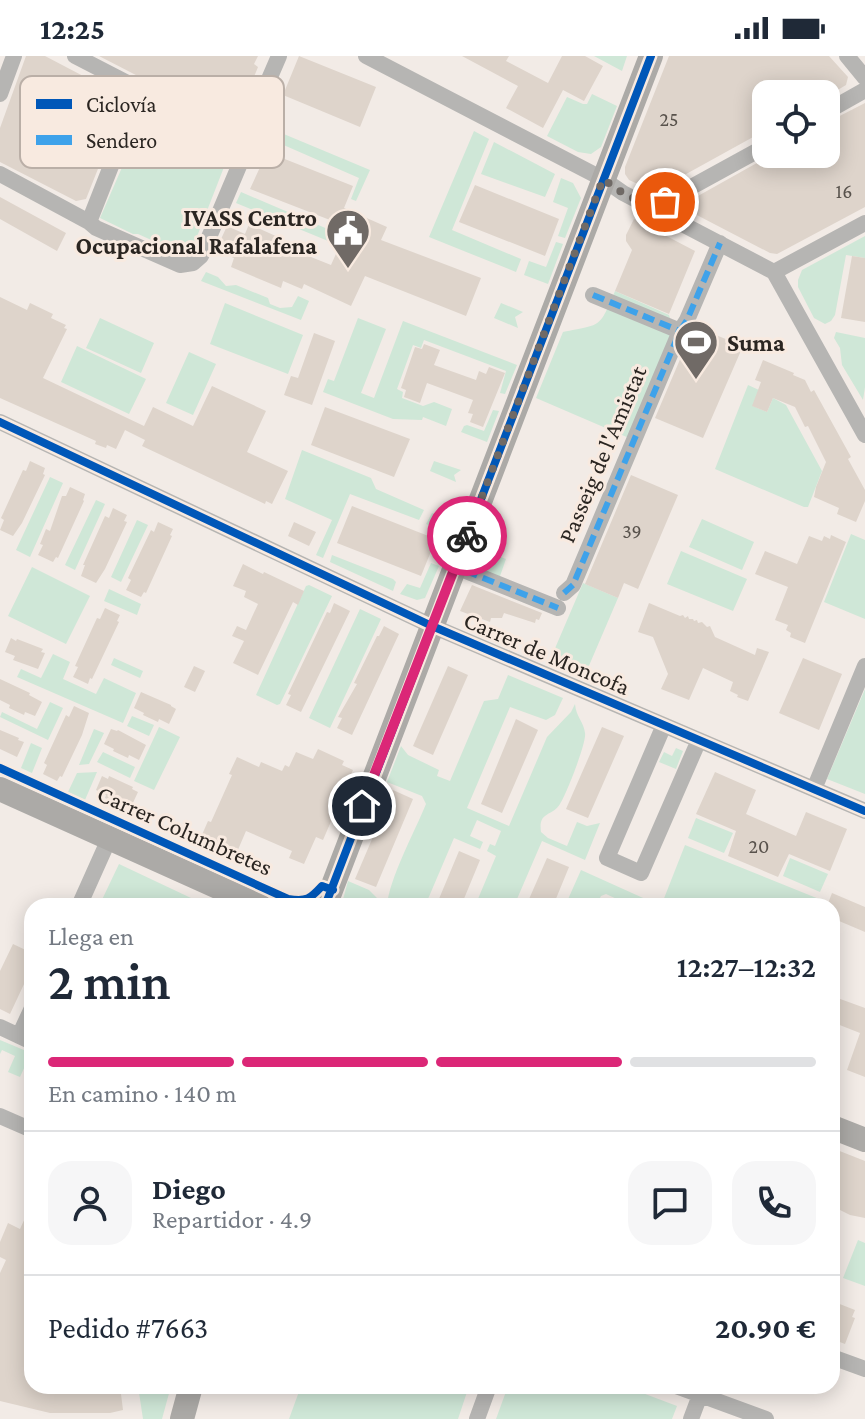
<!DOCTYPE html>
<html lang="es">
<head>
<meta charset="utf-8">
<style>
  body { margin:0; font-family:"Crimson Pro",serif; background:#f6f6f7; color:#1f2937; height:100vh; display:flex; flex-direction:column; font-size:30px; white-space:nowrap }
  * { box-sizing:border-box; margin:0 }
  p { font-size:26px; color:#747a83 }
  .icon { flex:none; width:44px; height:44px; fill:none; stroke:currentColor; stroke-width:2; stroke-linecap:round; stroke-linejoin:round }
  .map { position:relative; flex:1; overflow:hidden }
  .panel { position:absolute; left:24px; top:842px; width:816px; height:496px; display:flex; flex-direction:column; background:#fff; border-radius:24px; box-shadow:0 4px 20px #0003 }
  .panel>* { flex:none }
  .controls { position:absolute; left:752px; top:24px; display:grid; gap:16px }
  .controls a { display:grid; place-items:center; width:88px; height:88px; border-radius:16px; background:#fff; box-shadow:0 4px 20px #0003; font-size:40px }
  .pin { position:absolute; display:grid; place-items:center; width:68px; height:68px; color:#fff; margin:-34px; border:4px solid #fff; border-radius:50%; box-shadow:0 2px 8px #0007 }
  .courier { position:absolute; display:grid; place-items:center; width:80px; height:80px; margin:-40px; border:6px solid #db2777; border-radius:50%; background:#fff; color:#222; box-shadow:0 2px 10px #0007 }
  .head em { font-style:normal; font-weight:600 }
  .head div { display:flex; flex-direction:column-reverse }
  .head { display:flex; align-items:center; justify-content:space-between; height:136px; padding:0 24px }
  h1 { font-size:52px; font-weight:600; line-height:60px }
  .bar { display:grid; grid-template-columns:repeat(4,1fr); gap:12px 8px; align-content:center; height:96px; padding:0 24px }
  .bar i { height:10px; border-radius:6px; background:#e0e1e3 }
  .bar .selected { background:#db2777 }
  .bar p { grid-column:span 4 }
  .line { display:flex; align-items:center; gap:20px; padding:0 24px; border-top:2px solid #e0e1e3 }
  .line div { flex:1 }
  .round { display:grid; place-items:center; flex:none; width:84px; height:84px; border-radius:24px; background:#f6f6f7 }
  .status { display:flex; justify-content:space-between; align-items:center; height:56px; padding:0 40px; background:#fff; direction:ltr }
  .status svg { height:22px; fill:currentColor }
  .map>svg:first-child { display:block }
  .green { fill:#cfe7d7 }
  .building { fill:#ded4cb }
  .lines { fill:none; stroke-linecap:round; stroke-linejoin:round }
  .street { stroke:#b6b5b3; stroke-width:16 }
  .secondary { stroke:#acaaa7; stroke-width:24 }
  .quiet { stroke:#3ea2ea; stroke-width:6; stroke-dasharray:12 6; stroke-linecap:butt }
  .cycleway-casing { stroke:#f8eae0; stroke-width:13 }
  .cycleway { stroke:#0057b8; stroke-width:8 }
  .done { stroke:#706a66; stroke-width:8; stroke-dasharray:0 14.4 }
  .route { stroke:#db2777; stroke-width:10 }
  .labels { text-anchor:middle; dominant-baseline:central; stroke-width:6; stroke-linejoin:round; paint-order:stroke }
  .number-label { font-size:20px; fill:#58524c }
  .poi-label { font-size:24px; font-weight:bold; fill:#2a2521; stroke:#f8eae0; text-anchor:end }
  .street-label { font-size:24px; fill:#2a2521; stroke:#f8eae0 }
  .key { fill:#f8eae0; stroke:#baafa7; stroke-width:2 }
  .key-label { font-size:22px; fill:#2a2521 }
</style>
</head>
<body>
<div class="status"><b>12:25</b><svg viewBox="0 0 49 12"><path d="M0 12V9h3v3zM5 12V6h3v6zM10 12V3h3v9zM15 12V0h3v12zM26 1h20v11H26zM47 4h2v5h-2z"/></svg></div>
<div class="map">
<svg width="865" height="1363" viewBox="0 0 865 1363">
  <rect width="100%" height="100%" fill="#f2ebe6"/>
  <path class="green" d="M594,0H627L622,15Z
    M592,38L617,50L601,91L591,98L578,96L547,80L567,41L583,48H587Z
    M150,47L233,88L189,201L138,178H133L100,162Z
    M267,71L370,114L356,145L351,143L359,122L263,80Z
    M474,75L489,83L452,174L521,203L516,216L429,181Z
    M494,86L555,118L545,141L481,118Z
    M561,122L573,127L581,142L565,182L558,180L568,152L553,146Z
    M241,136L337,177L333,187L236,147Z
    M865,180V202L846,199L835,259L831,265L825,268L814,262L798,231V224L802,214Z
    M556,186L563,188L548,228L524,219L529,205L546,211Z
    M206,216L218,221L226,230L236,229L268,242L270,248L280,252L292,251L298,240L309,245L301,264L201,225Z
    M615,235L669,259L673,272L629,382L536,342L563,276C602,268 599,273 615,235Z
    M225,247L303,279L288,318L210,288Z
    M501,247L523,256L515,261L518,272L494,262Z
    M100,262L154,287L141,317L86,292Z
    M358,262L386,273L361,337L374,342L403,265L517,309L505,338L500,337L506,315L424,284L421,292L413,289L397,333L403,336L402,342L423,350L434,346L452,353L446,370L423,361L422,364L393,363L323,336L328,323L334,325Z
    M836,276L865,282V331L863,344L842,309L840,292L834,282Z
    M77,290L146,323L129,358L61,326Z
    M189,296L216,308L193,359L166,347Z
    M748,329L759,334L753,350L767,356L773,342L786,349L822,415L808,451H804L715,413Z
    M493,354L499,355L487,386L461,376L464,370L467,369L484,375Z
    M302,394L371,422L376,433L424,454L419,464L350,438L323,502L316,499L332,464L285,443Z
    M434,405L461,414L454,419L456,426L430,415Z
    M50,421L63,427L30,501L16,494Z
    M96,444L105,448L75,514L65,509Z
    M432,457L455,467L442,504L432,501L443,474L426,468Z
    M702,463L754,486L742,514L689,491Z
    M137,464L148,469L121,526L111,521Z
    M851,478L865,484V563L824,546Z
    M480,493L506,503L499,523L472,512Z
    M681,495L747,523L733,555L667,528Z
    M332,499L393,523L396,526L393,535L330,506Z
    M431,507L439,510L425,542L417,544L400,538L407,528L420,532Z
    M32,511L90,540L66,588L8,560Z
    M583,527L618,542L585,619L550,604Z
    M309,529L332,540L280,648L277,649L256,639L306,530Z
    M109,533L141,548L137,559L104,545Z
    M360,553L381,563L330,672L309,662Z
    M53,598L70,606L63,623L96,638L104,622L136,637L123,667L17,621L21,613L41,622Z
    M114,602L143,615L140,622L111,609Z
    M508,619L563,642L555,659L546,664L510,651L467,752L509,770L547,681L571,656L575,648C576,661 584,666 585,677C587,686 566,739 560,748C552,761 538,755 541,776L548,782L567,790L577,766L587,770L600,767L585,804L542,785L514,850H475L496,800L487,795L490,788L495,790L501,775L477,764L470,780L483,786L480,793L454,782L425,850H387C389,823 415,775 426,748L422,740L387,726L401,690L408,699L439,714L437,720L450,725L484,645L498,643Z
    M865,633V738L827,723Z
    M50,646L63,652L48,684L0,661L2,656L37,673Z
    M132,660L154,669L149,680L127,670Z
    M159,671L180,681L154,734L134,725Z
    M94,673L104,677L89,708L79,709Z
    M31,687L42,692L32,717L21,712Z
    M676,692L683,695L676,713L659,706L664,696L672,700Z
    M103,696L135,711L130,722L97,706Z
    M97,716L85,744L68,736L77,717Z
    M696,762L733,777L724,797L688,782Z
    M685,789L819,843L816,850H661Z
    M790,802L828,818L820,836L783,820Z
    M119,808L208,850H99Z
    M581,814L652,846L651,850H632L606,838L601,840L596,850H565Z
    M348,825L369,834L377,842L376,850H344L342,847Z
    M0,984L31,997L20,1021L8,1016L15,1000L2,994L0,998Z
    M858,1184L865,1187V1230L843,1222Z
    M138,1330H171L162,1363H143Z
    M301,1330H469L458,1363H289Z
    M508,1330H624L677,1350L672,1363H496Z"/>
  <path class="building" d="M26,0H45L106,32L123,42L125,45L86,143L76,145L0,106V72Z
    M99,0H258L254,8L258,11L239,57L225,65Z
    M299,0L376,31L360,71L283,39Z
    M462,0H509L506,5L548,27L562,0H585L603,10L584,45L563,34L543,72L506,52L518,30Z
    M669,0H829L848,21L846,29L831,38H766V74L659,133L651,134L629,124L625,118V111Z
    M865,47V151L777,198L770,197L691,156L688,151L689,145L773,98H826V67Z
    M267,96L353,130L344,152L387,171L381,184L481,222L466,260L365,220L351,250L304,228L302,233L283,225L281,232L231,211L234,202L216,194L227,170L245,178L249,168L298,190L296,195L331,209L348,171L250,133Z
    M475,129L559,163L545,200L459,166Z
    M0,141L66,177L57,195L0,163Z
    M634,163L695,195L669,258L615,235L632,194L626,185V179Z
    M852,200L865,202V266L841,262Z
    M0,241L27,254L30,247L53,258L51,262L66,269L64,272L67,273L43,322L144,370L153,351L193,370L212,330L266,355L247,396L288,415L272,448L266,445L265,448L142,390L145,384L125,374L116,393L107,389L106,392L95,388L96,385L0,342Z
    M696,271L743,290L703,382L655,362L690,280Z
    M314,277L335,285L312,349L284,339L291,320L298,322Z
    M424,288L440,294L434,309L476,324L479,315L486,318L489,311L505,317L483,371L470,366L473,358L468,357L473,344L427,327L420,347L404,341L406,334L401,332L415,291L422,293Z
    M763,304L794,317L793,319L805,324L811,336L814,334L851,401L848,403L865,434V445L856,466L837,458L839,452L814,441L816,431L826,406L808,370L805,371L795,351L773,342L767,356L752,350L761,326L755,324Z
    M325,351L410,383L394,421L311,389Z
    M30,405L45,412L43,418L45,419L22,467L13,480L0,474L4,464L1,462L23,414L26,415Z
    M631,419L678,439L638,533L624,527L618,542L585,528Z
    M70,431L85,438L83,444L84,445L58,502L56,501L53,506L38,499L43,489L40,488L46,473L50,475L62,440H66Z
    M352,450L436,483L421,520L337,487Z
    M113,452L127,459L124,465L127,466L105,513L96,527L81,520L85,509H83L105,460L109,462Z
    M158,466L173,473L170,479L172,480L146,537L144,536L141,541L126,534L131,524L128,522L151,474L154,476Z
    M294,466L316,476L309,490L288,480Z
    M831,479L846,486L805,587L790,581L791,577L786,574L788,569L775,564L788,531L755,518L765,495L797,508L809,480L822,485L824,480L830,483Z
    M243,508L263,518L264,516L304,535L298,549L293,546L258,619L233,607L244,585L232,580L237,570L246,574L258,548L244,541L246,535L233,530Z
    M472,529L542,557L539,564L536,563L535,567L504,557L502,562H491L490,566L460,555Z
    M334,547L350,555L301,656L286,649L291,639L288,638L327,556L330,557Z
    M649,547L680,560L683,559L685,562L688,560L689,563H693L694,565L697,564L698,567L702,566L707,571L710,570L715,581L755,599L757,592L769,596L748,645L737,641L738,639L730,635L733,626L703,612L689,644L661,633L668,618L653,581L638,576Z
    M105,552L120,559L117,565L119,566L92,623L90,622L88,628L73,621L78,611L75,610L97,562L100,563Z
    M384,570L399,578L352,679L337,672L342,662L338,661L357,628L354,627L377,580H379Z
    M11,582L16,585L17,583L43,593L41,596L45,597L38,613L13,604L15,600L5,596Z
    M803,602L842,618L819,674L779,657Z
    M194,610L205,615L195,636L184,631Z
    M448,610L468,619L433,699L413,690Z
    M0,623L30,637L29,639L42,646L35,660L25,656L24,659L9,652L10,649L0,644Z
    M141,636L171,649V650L176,653L169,668L159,663L158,666L143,659L144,657L134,652Z
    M74,650L89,657L82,679L62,721L60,720L57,725L43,718L47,709L44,707L66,659L69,661Z
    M516,663L538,674L502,757L481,748Z
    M602,671L624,680L588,762L566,753Z
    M111,673L117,675L118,674L146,689L139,704L129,699L128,702L113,695L114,693L104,688Z
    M0,674L19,682L18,684L24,686L17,701L0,693Z
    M318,693L344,705L342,709L353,714L323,784L316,781L304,808L289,802L292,795L246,775L234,803L220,796L222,790L201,781L208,765L211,766L232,719L229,718L237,701L259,711L261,706L282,715L285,709L289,711L296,696L313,703Z
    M715,716L756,734L746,758L796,780L806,756L847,773L830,815L789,798L778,821L728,800L736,775L696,758Z
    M102,720L108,723L109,720L133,731L132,733L138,736L131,751L120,746L119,749L105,742L106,739L96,734Z
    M393,734L413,743L376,831L355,823Z
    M459,795L480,804L461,850H436Z
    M547,802L569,811L553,850H526Z
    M832,837L865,851V876L832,862V850H827Z
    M13,888L32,897V911L10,958L0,953V915Z
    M832,940L865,952V1021L847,1014L860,977L832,966Z
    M832,1092L865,1105V1162L850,1159L832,1150Z
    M32,1147V1330H120L123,1354L110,1357H50L0,1345V1217L6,1204L0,1201V1186L8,1167L20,1173Z
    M832,1245L855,1254L852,1261L855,1262L845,1288L832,1283Z"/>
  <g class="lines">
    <path class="street" d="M75,0L242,86
      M366,0L603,123L623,137L774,216
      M847,0L865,22
      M141,34L89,166L96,172L180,209L193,207L201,200L242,103V86L279,0
      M0,38L14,0
      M826,56L865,34
      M0,118L89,166
      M653,152L766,90
      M774,216L865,379
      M774,216L865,167
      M593,239L680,275
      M0,366L432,570L865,755
      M466,515L558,552
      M564,537L573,529L680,275L687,264L720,187
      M664,669L607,802L641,817L699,684
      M814,733L865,610
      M79,850L109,783
      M0,971L32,986
      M19,980L32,952
      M0,1060L32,1074
      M832,1301L865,1313
      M676,1330L766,1363
      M477,1363L489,1330
      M691,1363L700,1339"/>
    <path class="secondary" d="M0,733L260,850
      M325,850L651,0
      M832,1071L865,1084
      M182,1363L191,1330"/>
    <path class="quiet" d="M593,239L680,275
      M466,515L558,552
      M564,537L573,529L680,275L687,264L720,187"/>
    <g class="cycleway-casing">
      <path id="cycleway" d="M0,366L432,570L865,755
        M0,712L288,843C307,846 310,843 322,830L333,834
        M325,850L651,0"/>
    </g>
    <use href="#cycleway" class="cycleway"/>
  </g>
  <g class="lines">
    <path class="done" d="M467,480L603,123L623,137L653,152L665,146"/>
    <path class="route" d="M362,750L467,480"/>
  </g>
  <defs>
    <g id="civic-pin" transform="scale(2.3)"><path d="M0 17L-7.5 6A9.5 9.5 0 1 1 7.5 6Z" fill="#706a66" stroke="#f8eae0"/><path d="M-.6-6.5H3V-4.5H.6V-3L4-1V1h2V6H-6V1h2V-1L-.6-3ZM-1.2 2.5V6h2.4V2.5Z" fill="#fff"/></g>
    <g id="stadium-pin" transform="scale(2.3)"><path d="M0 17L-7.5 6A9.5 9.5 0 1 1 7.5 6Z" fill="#706a66" stroke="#f8eae0"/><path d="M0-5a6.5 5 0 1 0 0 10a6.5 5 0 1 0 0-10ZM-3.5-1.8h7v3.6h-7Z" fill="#fff"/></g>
  </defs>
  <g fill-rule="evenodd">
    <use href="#civic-pin" x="348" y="175"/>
    <use href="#stadium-pin" x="696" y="286"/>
  </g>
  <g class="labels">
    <g class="number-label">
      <text x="669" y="63">25</text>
      <text x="844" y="135">16</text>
      <text x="632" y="475">39</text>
      <text x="759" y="790">20</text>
    </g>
    <g class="poi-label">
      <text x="317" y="161">IVASS Centro<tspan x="317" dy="28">Ocupacional Rafalafena</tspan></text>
      <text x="727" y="286" text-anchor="start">Suma</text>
    </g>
    <g class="street-label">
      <text transform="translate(602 398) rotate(-67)">Passeig de l'Amistat</text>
      <text transform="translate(547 597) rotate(23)">Carrer de Moncofa</text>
      <text transform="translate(185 774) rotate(24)">Carrer Columbretes</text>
    </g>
  </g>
  <rect x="20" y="20" width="264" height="92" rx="12" class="key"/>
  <rect x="36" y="43" width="36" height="10" fill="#0057b8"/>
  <rect x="36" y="79" width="36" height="10" fill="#3ea2ea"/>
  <g class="key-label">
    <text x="86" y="56">Ciclovía</text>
    <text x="86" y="92">Sendero</text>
  </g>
</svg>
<div class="controls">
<a><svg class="icon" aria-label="locate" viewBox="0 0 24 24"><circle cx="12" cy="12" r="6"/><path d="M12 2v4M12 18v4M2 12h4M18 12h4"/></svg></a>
</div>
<div class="pin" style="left:665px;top:146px;background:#ea580c"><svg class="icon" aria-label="bag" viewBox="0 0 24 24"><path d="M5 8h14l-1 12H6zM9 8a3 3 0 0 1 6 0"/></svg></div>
<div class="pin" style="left:362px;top:750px;background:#1f2937"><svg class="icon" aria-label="home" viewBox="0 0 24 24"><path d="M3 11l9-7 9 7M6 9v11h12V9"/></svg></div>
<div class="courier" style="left:467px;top:480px"><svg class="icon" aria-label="bike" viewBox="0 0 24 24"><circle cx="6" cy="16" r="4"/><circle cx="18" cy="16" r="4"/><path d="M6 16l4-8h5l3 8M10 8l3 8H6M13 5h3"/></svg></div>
<section class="panel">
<div class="head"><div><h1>2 min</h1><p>Llega en</p></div><em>12:27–12:32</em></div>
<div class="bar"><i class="selected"></i><i class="selected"></i><i class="selected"></i><i></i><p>En camino · 140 m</p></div>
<div class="line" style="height:144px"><a class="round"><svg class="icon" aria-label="person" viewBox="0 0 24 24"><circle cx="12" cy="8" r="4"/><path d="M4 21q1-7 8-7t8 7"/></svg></a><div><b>Diego</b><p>Repartidor · 4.9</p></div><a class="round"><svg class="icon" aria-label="chat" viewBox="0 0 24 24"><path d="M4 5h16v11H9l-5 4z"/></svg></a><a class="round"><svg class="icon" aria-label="phone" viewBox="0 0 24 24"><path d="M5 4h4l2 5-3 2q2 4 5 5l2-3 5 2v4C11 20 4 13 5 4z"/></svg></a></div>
<div class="line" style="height:104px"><div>Pedido #7663</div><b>20.90 €</b></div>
</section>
</div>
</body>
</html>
